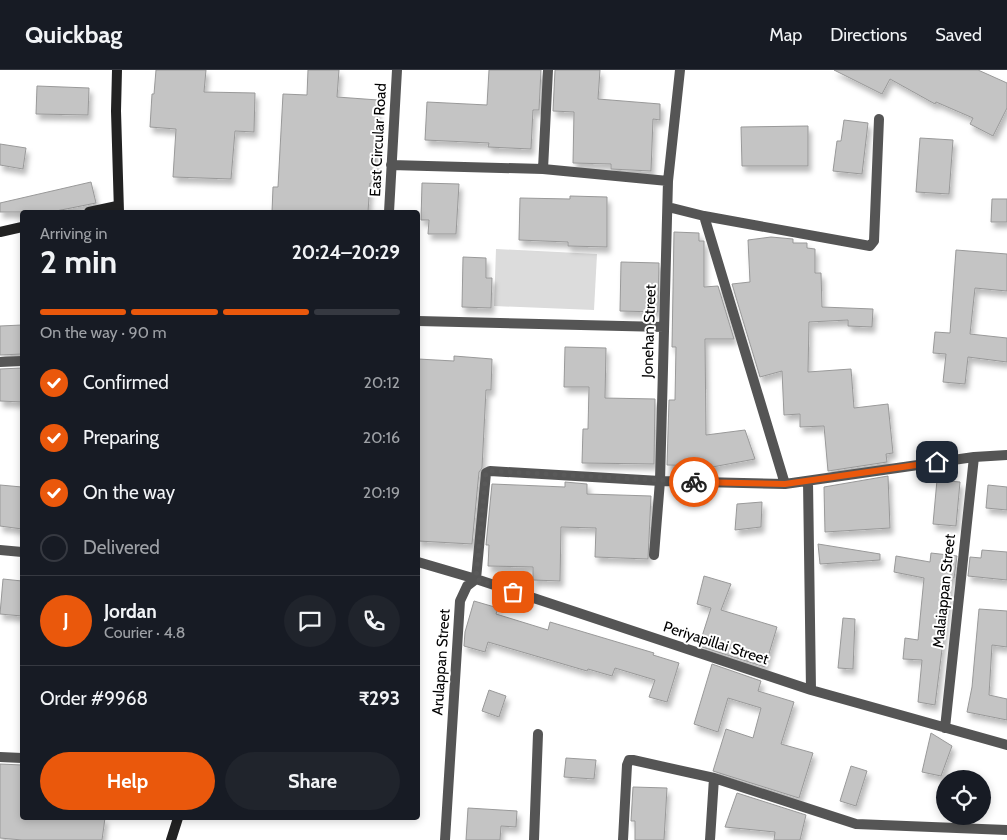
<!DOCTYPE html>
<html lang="en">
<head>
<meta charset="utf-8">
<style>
  body { margin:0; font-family:Cabin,sans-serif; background:#20242c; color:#f1f3f6; height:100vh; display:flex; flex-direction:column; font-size:19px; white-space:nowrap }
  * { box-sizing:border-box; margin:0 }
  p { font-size:16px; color:#9ea1a6 }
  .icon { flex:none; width:28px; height:28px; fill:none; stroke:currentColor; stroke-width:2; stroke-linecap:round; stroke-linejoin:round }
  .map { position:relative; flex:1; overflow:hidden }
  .sheet { position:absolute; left:20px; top:140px; width:400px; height:610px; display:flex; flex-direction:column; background:#171b24; border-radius:5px; box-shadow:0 2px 8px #0003 }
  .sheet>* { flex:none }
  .tools { position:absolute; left:936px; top:700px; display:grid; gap:10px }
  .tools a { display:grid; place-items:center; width:55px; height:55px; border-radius:50%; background:#171b24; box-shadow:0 2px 8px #0003; font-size:25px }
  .pin { position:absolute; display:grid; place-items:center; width:42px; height:42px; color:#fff; margin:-21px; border-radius:10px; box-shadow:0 2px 8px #0006 }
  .courier { position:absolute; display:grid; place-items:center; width:50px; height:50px; margin:-25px; border:4px solid #ea580c; border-radius:50%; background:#fff; color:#222; box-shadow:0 1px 6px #0007 }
  .headline em { font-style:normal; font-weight:800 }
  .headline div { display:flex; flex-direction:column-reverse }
  .headline { display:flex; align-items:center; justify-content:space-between; height:85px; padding:0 20px }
  h1 { font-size:32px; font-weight:800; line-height:38px }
  .bar { display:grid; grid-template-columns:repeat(4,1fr); gap:8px 5px; align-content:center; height:60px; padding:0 20px }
  .bar i { height:6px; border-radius:4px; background:#363941 }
  .bar .selected { background:#ea580c }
  .bar p { grid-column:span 4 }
  .line { display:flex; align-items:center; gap:12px; padding:0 20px; border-top:1px solid #363941 }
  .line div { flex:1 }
  .round { display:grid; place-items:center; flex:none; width:52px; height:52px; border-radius:26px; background:#20242c }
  ol { padding:0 20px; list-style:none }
  li { display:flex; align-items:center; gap:15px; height:55px }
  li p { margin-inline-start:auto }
  li .icon { padding:5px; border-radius:50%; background:#ea580c; color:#fff; stroke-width:4 }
  li:last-child { color:#9ea1a6 }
  li i { width:28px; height:28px; border:2px solid #363941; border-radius:50% }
  .primary-button { display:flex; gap:10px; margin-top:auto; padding:10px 20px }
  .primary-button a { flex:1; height:58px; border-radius:30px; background:#ea580c; color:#fff; font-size:20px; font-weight:800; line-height:58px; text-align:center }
  .primary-button a+a { background:#20242c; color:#f1f3f6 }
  header { display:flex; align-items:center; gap:30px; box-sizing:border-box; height:70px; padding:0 25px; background:#171b24; border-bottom:1px solid #363941 }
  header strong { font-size:24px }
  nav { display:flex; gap:28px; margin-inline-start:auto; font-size:18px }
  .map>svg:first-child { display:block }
  .green { fill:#dcdcdc }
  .building { fill:#c4c4c4; stroke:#999; filter:url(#shadow) }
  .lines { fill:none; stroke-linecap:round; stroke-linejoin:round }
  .street { stroke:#555; stroke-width:10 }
  .secondary { stroke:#222; stroke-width:10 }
  .done { stroke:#595959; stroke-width:5; stroke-dasharray:0 9 }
  .route { stroke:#ea580c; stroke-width:6 }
  .labels { text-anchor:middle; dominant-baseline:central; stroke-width:4; stroke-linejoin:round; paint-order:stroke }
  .street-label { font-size:15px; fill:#000; stroke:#fff }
</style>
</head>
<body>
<header>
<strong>Quickbag</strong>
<nav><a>Map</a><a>Directions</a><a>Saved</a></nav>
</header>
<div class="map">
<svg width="1007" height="770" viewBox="0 0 1007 770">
  <defs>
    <filter id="shadow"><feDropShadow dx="3" dy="5.5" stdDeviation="2.5" flood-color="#0004"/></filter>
  </defs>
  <rect width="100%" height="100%" fill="#fff"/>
  <path class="green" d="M496,179L597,184L594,240L494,236Z"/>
  <path class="building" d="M156,0H206L204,22L255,23L254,62L235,61L231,109L173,107L176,59L150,57L152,24H154Z
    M308,0H339L337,27L378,30L375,114L370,113L368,142H272L273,117H278L283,24L307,25Z
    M489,0H541L539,40H533L531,79L488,77L489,73L425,70L427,32L487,35Z
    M555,0H600L598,29L660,34V50L653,49L651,101L611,99V94L573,93L574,42L553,41Z
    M834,0H978L1007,13V38L993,66L970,54L973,48L936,32L935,34L890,9L882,24Z
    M37,16L89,18L88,45L36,44Z
    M844,50L868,53L862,104L833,101L837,71H841Z
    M808,56V96H742L741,57Z
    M920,68L953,70L949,124L916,122Z
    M0,74L26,78L23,99L0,95Z
    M91,112L96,133L51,142H0V133Z
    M422,113L459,114L456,164H428L429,150H421Z
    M570,126L607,127V177L568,176V172L519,170L520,128L570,129Z
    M992,129H1007V152H991Z
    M674,162L699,163V171H704V217L718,216L734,269H705L706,365L745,360L755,389L707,398V396L667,395L669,330H675L676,277H672Z
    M771,167L793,169V173H807V178L815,179V203H821L822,237L873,239L872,257L848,256V250L809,252L808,302L851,299L854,338L888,334L893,383L886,384L887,392L828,401L824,356L800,357V344L784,345L782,301L760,307L732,214L750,212L748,170Z
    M956,180L1007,184V221L975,218L970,264L1007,268V292L968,287L965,314L943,312L946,284L933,283L935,262L950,263Z
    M463,187L486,188V208H492L491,238L462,237Z
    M621,192L659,193L658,242L620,241Z
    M22,255V284L0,285V256Z
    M565,277L606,278L605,328L655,329L654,394L582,393L583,359H588L589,317H564Z
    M454,286L492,289L491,320H486L482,398L479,402L472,474L418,471V289L454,291Z
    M22,298V332L0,331V299Z
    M888,406L890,458L825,462L824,417Z
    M937,410L960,412L956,456L933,454Z
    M565,412L587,414V424L651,426L648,489L595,487L596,458L561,457L560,511L533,510V497L488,496L489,475H486L492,414L565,417Z
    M0,415L22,417V459L0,456Z
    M988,415L1007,417V440L986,438Z
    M762,432L761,457L735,460L737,434Z
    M818,474L880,484V490L820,494Z
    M982,480L1007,482V510L968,506L970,487L981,488Z
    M931,483L957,486L954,508H951L935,635L918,632L922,590L903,589L905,568L918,570L924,508L894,502L896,486L930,492Z
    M704,506L731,514L721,540L777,557L765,597L699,576L711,538L697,534Z
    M3,509L22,511V546L0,544Z
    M474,531L498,538L496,544L548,560L550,552L654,583L653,585L679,593L667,632L649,627L655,610L615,598L612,606L588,599L587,601L488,572L485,582L464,576L465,562Z
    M979,539L1007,541V577L992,575L989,625L1007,629V650L967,642L972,617Z
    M843,548L855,549L853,599L838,598Z
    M712,594L761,611L758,621L794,632L781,674L813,683L799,728L713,701L726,659L753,668L761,638L728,628L718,662L694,654Z
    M489,620L506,626L499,647L482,641Z
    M931,663L952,676L941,706L922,702Z
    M566,688L596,690L594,709L564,707Z
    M0,694L22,695V748H105L102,770H22L0,768Z
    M851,696L867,701L856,736L840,731Z
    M633,717L667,718L664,770H635V751H631Z
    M737,723L806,745L800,770H774L775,762L725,757Z
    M468,738L517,741L516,757L501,756L500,770H466Z"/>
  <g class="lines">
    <path class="street" d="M391,95L543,99L668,111
      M543,99L548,0
      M668,137L704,146L785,414
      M389,142L397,0
      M704,146L870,176L874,171L879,49
      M418,251L664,257
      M0,292L22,291
      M808,411L811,620
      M0,480L22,482
      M654,485L660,411L668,111L680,0
      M418,492L476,509L811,620L1007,675
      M945,658L974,387
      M0,687L22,688
      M445,770L460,531L467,516L476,509L486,403L490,401L660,411L785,414L974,387L1007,385
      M534,770L538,664
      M623,770L627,695L629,690H633L714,708L856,754L1007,760
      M710,770L714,708"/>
    <path class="secondary" d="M117,0L116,41L119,142
      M89,142L117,136
      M0,162L22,157
      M171,770L178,748"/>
  </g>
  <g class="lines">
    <path class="done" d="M513,522L476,509L486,402L490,401L694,412"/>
    <path class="route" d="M694,412L785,414L937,392"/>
  </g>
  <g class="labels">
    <g class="street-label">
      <text transform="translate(378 70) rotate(-87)">East Circular Road</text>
      <text transform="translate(649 261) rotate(-88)">Jonehan Street</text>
      <text transform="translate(944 521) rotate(-84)">Malaiappan Street</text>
      <text transform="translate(716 573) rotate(18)">Periyapillai Street</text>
      <text transform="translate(441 592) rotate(-86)">Arulappan Street</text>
    </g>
  </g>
</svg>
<div class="tools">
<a><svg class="icon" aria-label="locate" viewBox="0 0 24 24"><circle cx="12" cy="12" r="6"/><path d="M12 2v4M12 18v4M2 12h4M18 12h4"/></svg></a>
</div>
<div class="pin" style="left:513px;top:522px;background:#ea580c"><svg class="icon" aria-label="bag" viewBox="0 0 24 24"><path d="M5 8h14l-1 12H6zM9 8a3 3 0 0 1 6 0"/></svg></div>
<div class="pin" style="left:937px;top:392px;background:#1f2937"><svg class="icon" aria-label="home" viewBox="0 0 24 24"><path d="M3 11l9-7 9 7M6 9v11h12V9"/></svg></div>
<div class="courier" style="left:694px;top:412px"><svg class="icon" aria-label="bike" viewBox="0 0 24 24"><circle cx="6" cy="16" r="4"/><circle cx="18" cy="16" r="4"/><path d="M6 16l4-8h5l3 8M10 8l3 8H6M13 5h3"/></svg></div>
<section class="sheet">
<div class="headline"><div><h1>2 min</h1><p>Arriving in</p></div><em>20:24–20:29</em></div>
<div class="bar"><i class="selected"></i><i class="selected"></i><i class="selected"></i><i></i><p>On the way · 90 m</p></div>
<ol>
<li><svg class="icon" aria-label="check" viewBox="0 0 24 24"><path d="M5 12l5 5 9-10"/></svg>Confirmed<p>20:12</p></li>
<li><svg class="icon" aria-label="check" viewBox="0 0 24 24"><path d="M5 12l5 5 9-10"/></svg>Preparing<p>20:16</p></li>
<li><svg class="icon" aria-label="check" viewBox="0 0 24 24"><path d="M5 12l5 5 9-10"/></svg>On the way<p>20:19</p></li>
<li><i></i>Delivered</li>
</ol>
<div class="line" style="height:90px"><b class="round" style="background:#ea580c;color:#fff">J</b><div><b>Jordan</b><p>Courier · 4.8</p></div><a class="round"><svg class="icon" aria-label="chat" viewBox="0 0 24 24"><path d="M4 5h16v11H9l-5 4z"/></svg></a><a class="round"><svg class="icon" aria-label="phone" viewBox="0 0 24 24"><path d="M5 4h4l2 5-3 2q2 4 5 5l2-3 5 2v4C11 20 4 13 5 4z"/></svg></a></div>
<div class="line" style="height:65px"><div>Order #9968</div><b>₹293</b></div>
<div class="primary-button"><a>Help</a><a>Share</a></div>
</section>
</div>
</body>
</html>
